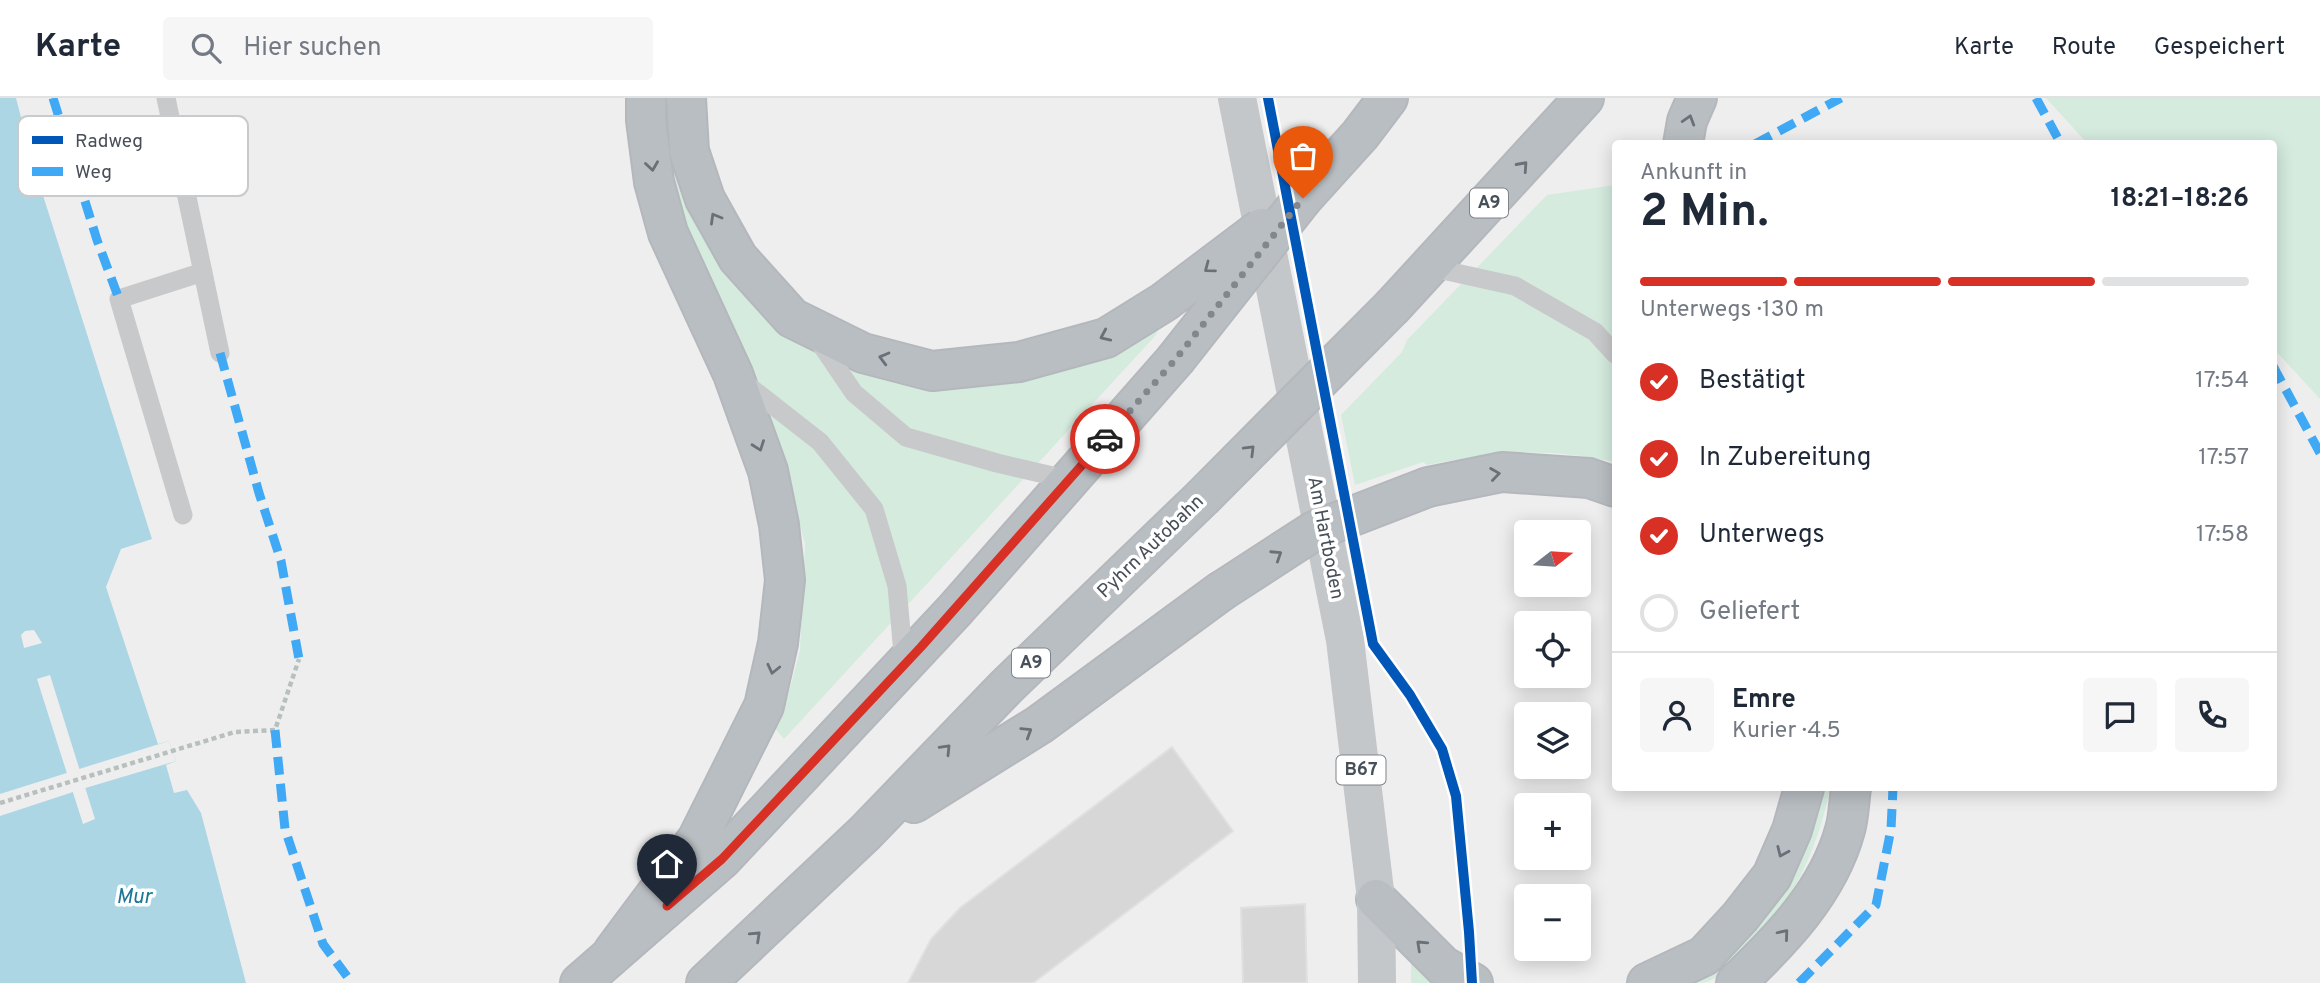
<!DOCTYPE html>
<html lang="de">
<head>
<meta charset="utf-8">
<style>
  body { margin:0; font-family:Overpass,sans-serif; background:#f6f6f7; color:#1f2937; height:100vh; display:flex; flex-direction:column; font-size:26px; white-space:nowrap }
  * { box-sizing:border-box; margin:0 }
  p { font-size:23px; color:#747a83 }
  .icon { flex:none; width:38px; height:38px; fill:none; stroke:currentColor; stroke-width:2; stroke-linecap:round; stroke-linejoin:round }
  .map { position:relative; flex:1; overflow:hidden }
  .panel { position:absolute; left:1612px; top:42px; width:665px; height:651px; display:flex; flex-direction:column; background:#fff; border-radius:7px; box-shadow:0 4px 18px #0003 }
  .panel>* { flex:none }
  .needle { width:46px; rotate:73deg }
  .buttons { position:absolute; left:1514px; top:422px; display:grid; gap:14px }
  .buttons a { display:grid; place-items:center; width:77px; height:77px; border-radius:7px; background:#fff; box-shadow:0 4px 18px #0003; font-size:35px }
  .pin { position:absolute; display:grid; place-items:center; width:60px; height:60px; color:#fff; margin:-72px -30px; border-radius:50% 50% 50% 0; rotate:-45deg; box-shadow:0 0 7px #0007 }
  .pin .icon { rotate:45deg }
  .courier { position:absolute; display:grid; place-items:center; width:70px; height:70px; margin:-35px; border:5px solid #d93025; border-radius:50%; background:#fff; color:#222; box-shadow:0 2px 9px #0007 }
  .overview em { font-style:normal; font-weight:700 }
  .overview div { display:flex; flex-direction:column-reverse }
  .overview { display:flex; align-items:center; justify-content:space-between; height:119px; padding:0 28px }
  h1 { font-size:46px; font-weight:700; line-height:52px }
  .bar { display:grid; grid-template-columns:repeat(4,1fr); gap:10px 7px; align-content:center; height:84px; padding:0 28px }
  .bar i { height:9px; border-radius:5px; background:#e0e1e3 }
  .bar .active { background:#d93025 }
  .bar p { grid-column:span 4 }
  .line { display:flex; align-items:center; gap:18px; padding:0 28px; border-top:2px solid #e0e1e3 }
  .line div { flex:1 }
  .round { display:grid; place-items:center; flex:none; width:74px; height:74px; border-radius:7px; background:#f6f6f7 }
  ol { padding:0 28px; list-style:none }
  li { display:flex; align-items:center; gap:21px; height:77px }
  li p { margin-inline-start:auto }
  li .icon { padding:7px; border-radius:50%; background:#d93025; color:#fff; stroke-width:4 }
  li:last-child { color:#747a83 }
  li i { width:38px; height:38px; border:4px solid #e0e1e3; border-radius:50% }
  header { display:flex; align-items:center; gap:42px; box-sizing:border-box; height:98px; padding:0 35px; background:#fff; border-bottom:2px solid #e0e1e3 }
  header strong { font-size:33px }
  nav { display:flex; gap:38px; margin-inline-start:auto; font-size:24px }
  .search { width:490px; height:63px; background:#f6f6f7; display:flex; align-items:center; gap:18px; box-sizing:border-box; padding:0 24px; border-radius:7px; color:#747a83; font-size:26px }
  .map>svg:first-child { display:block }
  .green { fill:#d4ebde }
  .water { fill:#add6e5; fill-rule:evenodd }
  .pier { fill:#eee }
  .building { fill:#d7d7d8; stroke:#dfe0e1; stroke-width:2 }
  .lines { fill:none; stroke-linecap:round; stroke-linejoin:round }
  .highway-casing { stroke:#b4b7bc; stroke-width:42 }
  .path { stroke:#b7c0be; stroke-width:4.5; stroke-dasharray:5 3.5; stroke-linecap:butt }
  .lane { stroke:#c8c9cb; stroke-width:19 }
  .primary { stroke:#c4c7ca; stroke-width:38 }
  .highway { stroke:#b9bec2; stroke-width:38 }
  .highway-bridge-casing { stroke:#b4b7bc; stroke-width:42; stroke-linecap:butt }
  .highway-bridge { stroke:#b9bec2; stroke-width:38 }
  .quiet { stroke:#3fa9f5; stroke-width:9; stroke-dasharray:18 9; stroke-linecap:butt }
  .cycleway-casing { stroke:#fff; stroke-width:15 }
  .cycleway { stroke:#0057b8; stroke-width:10 }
  .oneway { stroke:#697078 }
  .done { stroke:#81878c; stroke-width:7; stroke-dasharray:0 12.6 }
  .route { stroke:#d93025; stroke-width:9 }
  .labels { text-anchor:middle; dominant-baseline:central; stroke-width:7; stroke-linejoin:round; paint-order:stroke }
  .shield { fill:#fff; stroke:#7e848a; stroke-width:2 }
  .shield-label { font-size:18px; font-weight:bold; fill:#474f58 }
  .street-label { font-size:19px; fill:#474f58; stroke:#fff }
  .water-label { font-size:21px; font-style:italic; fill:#1c7696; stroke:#fff }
  .key { fill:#fff; stroke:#c8cacd; stroke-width:2 }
  .key-label { font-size:19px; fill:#474f58 }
</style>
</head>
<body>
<header>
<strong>Karte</strong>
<div class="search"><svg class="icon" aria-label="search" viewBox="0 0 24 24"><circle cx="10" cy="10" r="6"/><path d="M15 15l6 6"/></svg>Hier suchen</div>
<nav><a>Karte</a><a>Route</a><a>Gespeichert</a></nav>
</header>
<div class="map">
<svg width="2320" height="885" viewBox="0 0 2320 885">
  <rect width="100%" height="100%" fill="#eee"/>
  <path class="green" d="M659,0H670L686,100L699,133L715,160L745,198L777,229L866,274L889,282L935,288L997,286L1045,277L1161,225L1156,237L784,641L775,630L788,598L800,552L805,446L778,343L677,106Z
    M2046,0H2320V301L2273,250V46L2087,45Z
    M1615,87V364C1542,349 1499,353 1427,367L1423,364L1355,387L1341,317L1402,254L1407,242L1547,97Z
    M1820,690H1830C1817,757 1786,820 1732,865C1725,871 1716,881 1707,884C1701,885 1692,885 1685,885Z
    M1411,861L1433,885H1411Z"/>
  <path class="water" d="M0,0H16L34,69L152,441L121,451L106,489L158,646L169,643L176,663L166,667L174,695L187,692L201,715L246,885H0ZM34,532L42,545L24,550L21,537L25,533ZM50,577L95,721L83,726L37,581Z"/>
  <path class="pier" d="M169,643L176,663L82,691L76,672Z
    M70,674L76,693L0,718V696Z"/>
  <path class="building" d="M1172,649L1233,733L1033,885H908L931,841L960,810Z
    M1305,806L1307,885H1243L1241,810Z"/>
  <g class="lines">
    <g class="highway-casing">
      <path id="highway" d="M686,0L689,53L705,101L738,160L792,220L863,255L932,273L1019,264L1106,240L1164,204
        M1683,46L1687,23L1697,0
        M1303,100L1360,37L1388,0
        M1393,208L1584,0
        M1428,389L1502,374L1589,380L1615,389
        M914,705L1039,627L1220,494
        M1376,801L1443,868L1473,885
        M613,854L698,740L764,608L778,545L785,482L779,427L768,373L733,276L668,135L654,84L646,22V0
        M580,885L722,761L955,512L1175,262
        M706,885L865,735L1006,589L1202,400
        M1647,885L1704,858L1740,819L1772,778L1792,732L1804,690
        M1736,885C1781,842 1828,794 1845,732C1849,719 1849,703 1851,690"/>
    </g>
    <path class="path" d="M0,705L235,634L275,632L299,561"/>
    <path class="lane" d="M166,0L220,255
      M1429,169L1515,188L1595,234L1615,256
      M816,239L854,295L906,339L997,365L1070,382
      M742,283L820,344L874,411L897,488L904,567
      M183,417L119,201L203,174"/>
    <path class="primary" d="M1237,0L1345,542L1376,801L1377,885"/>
    <use href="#highway" class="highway"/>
    <g class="highway-bridge-casing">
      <path id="highway-bridge" d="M1164,204L1262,130
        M1175,262L1303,100
        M1202,400L1393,208
        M1220,494L1314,433L1428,389"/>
    </g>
    <use href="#highway-bridge" class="highway-bridge"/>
    <path class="quiet" d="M53,0L97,142L119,201
      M2036,0L2061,46
      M1755,46L1841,0
      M220,255L259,395L281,463L299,561
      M2273,268L2320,355
      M275,632L285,731L323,846L352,885
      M1799,885L1876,807L1891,731L1893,690"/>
    <g class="cycleway-casing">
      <path id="cycleway" d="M1268,0L1373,546L1410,597L1442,651L1456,698L1469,834L1472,885"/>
    </g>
    <use href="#cycleway" class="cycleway"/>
  </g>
  <defs><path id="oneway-chevron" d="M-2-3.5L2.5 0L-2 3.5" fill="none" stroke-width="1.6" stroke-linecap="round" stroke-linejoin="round" transform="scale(1.75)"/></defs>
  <g class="oneway">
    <use href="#oneway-chevron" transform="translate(1689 22) rotate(-73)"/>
    <use href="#oneway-chevron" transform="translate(652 68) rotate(82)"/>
    <use href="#oneway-chevron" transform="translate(1523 68) rotate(-48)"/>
    <use href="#oneway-chevron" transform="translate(715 120) rotate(-120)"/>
    <use href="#oneway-chevron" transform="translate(1209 170) rotate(143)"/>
    <use href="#oneway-chevron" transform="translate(1105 238) rotate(156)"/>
    <use href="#oneway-chevron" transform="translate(884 260) rotate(-165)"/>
    <use href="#oneway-chevron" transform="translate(759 348) rotate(70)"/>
    <use href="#oneway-chevron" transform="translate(1250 352) rotate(-45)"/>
    <use href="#oneway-chevron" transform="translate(1495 376) rotate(-8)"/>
    <use href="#oneway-chevron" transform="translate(1277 457) rotate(-33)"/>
    <use href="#oneway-chevron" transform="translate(773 571) rotate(103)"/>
    <use href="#oneway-chevron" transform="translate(1027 634) rotate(-32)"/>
    <use href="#oneway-chevron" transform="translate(946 651) rotate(-46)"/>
    <use href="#oneway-chevron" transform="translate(1782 754) rotate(114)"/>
    <use href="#oneway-chevron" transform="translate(1784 836) rotate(-50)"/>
    <use href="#oneway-chevron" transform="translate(756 838) rotate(-43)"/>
    <use href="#oneway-chevron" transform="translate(1421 847) rotate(-137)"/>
  </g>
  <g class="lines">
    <path class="done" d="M1105,341L1175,262L1303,100"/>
    <path class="route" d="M667,808L722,761L921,549L1105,341"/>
  </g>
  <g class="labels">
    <g class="shield">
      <rect x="1470" y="90.5" width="38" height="29" rx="5"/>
      <rect x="1012" y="550.5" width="38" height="29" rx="5"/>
      <rect x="1336.5" y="657.5" width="49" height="29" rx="5"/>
    </g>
    <g class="shield-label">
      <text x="1489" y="105">A9</text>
      <text x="1031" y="565">A9</text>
      <text x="1361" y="672">B67</text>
    </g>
    <g class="street-label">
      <text transform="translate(1325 440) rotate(79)">Am Hartboden</text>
      <text transform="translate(1151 449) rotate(-44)">Pyhrn Autobahn</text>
    </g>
    <g class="water-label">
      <text x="134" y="799">Mur</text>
    </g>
  </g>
  <rect x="18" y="18" width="230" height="80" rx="10" class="key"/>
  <rect x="32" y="38" width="31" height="8" fill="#0057b8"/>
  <rect x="32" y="69" width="31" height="9" fill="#3fa9f5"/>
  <g class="key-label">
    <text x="75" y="49">Radweg</text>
    <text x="75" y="80">Weg</text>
  </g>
</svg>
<div class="buttons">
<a><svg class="needle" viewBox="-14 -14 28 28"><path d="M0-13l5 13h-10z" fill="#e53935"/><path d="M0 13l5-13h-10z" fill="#747a83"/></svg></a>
<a><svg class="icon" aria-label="locate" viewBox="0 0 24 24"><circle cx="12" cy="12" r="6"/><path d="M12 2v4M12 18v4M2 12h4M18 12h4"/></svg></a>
<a><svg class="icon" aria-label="layers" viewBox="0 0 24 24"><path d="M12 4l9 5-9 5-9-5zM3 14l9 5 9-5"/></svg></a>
<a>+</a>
<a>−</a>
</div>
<div class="pin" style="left:1303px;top:100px;background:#ea580c"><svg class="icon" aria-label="bag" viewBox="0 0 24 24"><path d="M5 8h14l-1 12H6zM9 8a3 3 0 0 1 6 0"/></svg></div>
<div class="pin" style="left:667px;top:808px;background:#1f2937"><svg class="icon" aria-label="home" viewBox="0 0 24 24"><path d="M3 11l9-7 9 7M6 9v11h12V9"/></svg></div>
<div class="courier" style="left:1105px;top:341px"><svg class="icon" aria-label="car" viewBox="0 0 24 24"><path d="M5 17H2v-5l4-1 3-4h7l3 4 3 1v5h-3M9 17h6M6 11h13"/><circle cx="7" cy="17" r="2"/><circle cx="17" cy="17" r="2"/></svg></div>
<section class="panel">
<div class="overview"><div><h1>2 Min.</h1><p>Ankunft in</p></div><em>18:21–18:26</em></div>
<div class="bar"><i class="active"></i><i class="active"></i><i class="active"></i><i></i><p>Unterwegs · 130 m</p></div>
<ol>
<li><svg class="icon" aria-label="check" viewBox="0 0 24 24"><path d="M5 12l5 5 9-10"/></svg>Bestätigt<p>17:54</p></li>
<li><svg class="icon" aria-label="check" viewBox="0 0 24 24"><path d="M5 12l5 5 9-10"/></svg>In Zubereitung<p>17:57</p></li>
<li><svg class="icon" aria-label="check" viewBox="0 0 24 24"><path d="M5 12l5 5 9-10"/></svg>Unterwegs<p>17:58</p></li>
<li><i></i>Geliefert</li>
</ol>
<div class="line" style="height:126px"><a class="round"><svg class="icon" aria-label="person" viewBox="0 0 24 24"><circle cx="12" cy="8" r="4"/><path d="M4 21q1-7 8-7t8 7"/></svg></a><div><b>Emre</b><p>Kurier · 4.5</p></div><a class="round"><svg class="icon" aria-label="chat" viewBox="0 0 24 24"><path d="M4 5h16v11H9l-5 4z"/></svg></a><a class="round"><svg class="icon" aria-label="phone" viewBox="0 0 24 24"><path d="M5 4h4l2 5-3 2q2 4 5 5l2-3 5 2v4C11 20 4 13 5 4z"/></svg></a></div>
</section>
</div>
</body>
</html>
